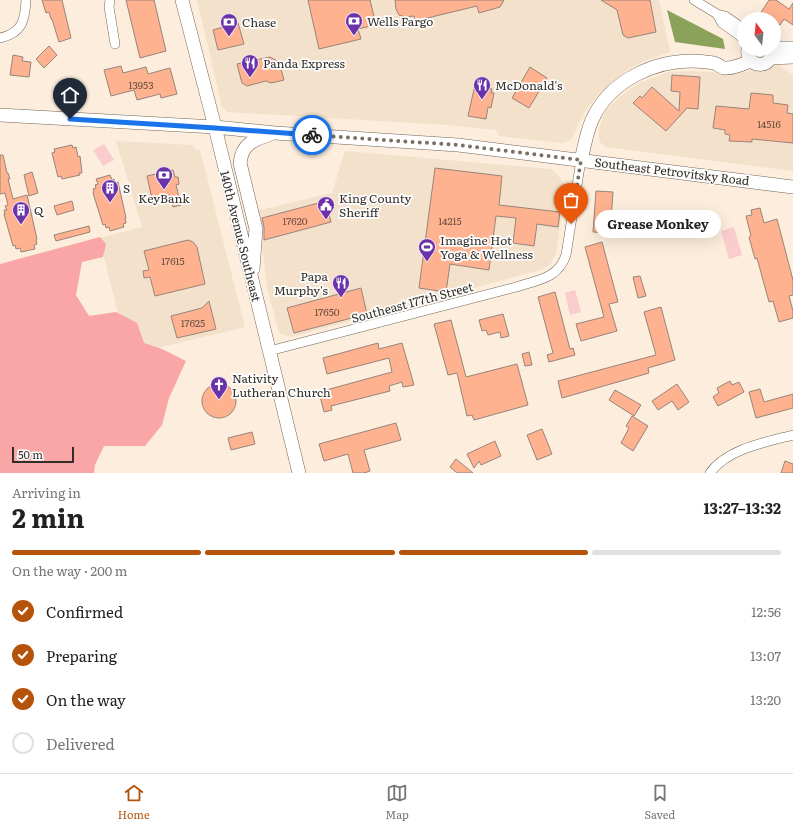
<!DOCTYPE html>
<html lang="en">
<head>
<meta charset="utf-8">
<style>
  body { margin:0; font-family:Literata,serif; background:#f6f6f6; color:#222; height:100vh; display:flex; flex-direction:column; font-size:15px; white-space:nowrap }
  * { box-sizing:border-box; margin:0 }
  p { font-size:13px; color:#767676 }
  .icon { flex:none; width:22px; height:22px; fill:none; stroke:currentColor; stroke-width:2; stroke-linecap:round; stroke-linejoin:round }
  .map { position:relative; height:473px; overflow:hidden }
  .sheet { display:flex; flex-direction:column; background:#fff; flex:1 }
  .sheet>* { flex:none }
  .needle { width:26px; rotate:345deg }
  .tools { position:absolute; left:737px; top:12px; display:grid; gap:8px }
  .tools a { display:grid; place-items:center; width:44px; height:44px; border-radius:50%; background:#fff; box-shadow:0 4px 16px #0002; font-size:20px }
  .scale { position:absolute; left:12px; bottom:10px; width:62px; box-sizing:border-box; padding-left:4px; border:2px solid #332e27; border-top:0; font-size:11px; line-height:14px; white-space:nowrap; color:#332e27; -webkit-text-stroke:3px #fdfdfd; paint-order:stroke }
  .pin { position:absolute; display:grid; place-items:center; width:34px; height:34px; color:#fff; margin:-41px -17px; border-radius:50% 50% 50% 0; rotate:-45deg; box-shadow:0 0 4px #0007 }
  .pin .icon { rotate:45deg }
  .courier { position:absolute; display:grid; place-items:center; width:40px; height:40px; margin:-20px; border:3px solid #1a73e8; border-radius:50%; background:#fff; color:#222; box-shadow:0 1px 5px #0007 }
  .bubble { position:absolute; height:28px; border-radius:14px; background:#fff; box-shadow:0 4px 16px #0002; font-size:13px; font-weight:700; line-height:28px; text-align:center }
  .head em { font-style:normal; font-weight:700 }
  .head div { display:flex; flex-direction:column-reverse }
  .head { display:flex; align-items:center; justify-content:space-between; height:68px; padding:0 12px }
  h1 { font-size:26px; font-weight:700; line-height:30px }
  .bar { display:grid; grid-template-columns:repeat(4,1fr); gap:6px 4px; align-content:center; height:48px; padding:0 12px }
  .bar i { height:5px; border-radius:3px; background:#e0e0e0 }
  .bar .current { background:#b45309 }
  .bar p { grid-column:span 4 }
  ol { padding:0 12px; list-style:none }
  li { display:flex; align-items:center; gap:12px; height:44px }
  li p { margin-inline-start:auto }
  li .icon { padding:4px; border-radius:50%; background:#b45309; color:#fff; stroke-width:4 }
  li:last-child { color:#767676 }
  li i { width:22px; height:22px; border:2px solid #e0e0e0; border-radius:50% }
  .tabs { display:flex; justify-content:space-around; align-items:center; height:56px; border-top:1px solid #e0e0e0; background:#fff; font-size:11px; color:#767676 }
  .tabs a { display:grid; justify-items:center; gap:2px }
  .tabs .current { color:#b45309 }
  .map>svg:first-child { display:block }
  .built { fill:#f4e1cb }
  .green { fill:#facdcc }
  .forest { fill:#fba6a6 }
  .water { fill:#8ba25a }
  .building { fill:#feb28f; stroke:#98847b }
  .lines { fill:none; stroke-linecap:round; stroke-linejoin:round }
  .street-casing { stroke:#726657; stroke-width:10 }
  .secondary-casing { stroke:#726657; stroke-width:14 }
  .street { stroke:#fff; stroke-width:9 }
  .secondary { stroke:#fff; stroke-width:13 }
  .done { stroke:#797166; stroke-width:4; stroke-dasharray:0 7.2 }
  .route { stroke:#1a73e8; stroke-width:5 }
  .labels { text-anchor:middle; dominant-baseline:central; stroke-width:3.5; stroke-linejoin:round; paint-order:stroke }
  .number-label { font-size:10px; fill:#664f41 }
  .poi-label { font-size:12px; fill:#332e27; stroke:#fdfdfd; text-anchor:start }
  .street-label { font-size:12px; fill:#332e27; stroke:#fdfdfd }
</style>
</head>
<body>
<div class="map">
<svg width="793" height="473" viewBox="0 0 793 473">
  <rect width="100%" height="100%" fill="#fceddc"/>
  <path class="built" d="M197,0H659L670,52L642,62L630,68L613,81L593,101L584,113L571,140L563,143L499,136L496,130L448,125L227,112L222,107Z
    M778,65L793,75V171L606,147L600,142L599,137V129L605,112L619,97L639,83L669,72L691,71L734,73L746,72Z
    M116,141L193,145L194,149L200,150L245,327L129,355L99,238L142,227Z
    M345,151L551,169L557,174L563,182L565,191L556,254L551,263L544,269L291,337L281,334L279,332L267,288L260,228L256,211L332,193Z"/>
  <path class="green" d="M104,144L114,160L103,166L93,150Z
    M734,227L742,255L729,259L721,231Z
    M575,290L581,312L570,315L565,293Z"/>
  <path class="forest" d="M100,237L106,244L103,257L82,262L76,295L89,316L116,312L137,323L144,343L162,349L186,361L169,398L162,425L145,446H104L95,465L94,473H0V264Z"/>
  <path class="water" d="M667,10L723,39L725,49L675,42Z"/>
  <path class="building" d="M42,0H62L71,38L59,42L52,19H51L49,12L46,13Z
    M126,0H154L166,51L140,58Z
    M308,0H370L376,25L358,29L361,39L319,49Z
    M395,0H504L500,7L479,13L477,6L415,21L414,16L405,17L399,15L396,9Z
    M601,0H650L656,32L628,38L623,35L617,10Z
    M769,0H776L789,9L793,3V25L784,19L780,25L774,21V19H767L760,14Z
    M238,23L244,44L218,50L213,30Z
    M49,46L57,55L44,68L36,59Z
    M13,55L23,57L22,61L31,62L29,77L10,75Z
    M270,57L279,62L284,80L271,83L266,81L247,86L242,83L237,64Z
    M121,66L123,73L146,67L148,74L170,68L177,94L161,98L160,94L137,100L134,90L111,96L104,70Z
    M530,67L547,78L529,108L512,98Z
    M672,75L700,77L698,109L687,108L666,131L633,103L640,96L642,98L652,87L679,111L680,92L671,91Z
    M475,85L492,89L491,93H494L491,108L488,107L486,119L468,116Z
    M751,93L773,95V103L788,105L787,113L793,114V143L752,139V142L729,141L730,135L725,134V130L713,128L716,106L749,109Z
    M72,145L73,148L76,147L78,157L80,156L82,173H79L80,175L62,179L61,176L58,177L52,153L55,152L54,149Z
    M0,155H3L7,173H8L10,179H8L13,199L27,195L37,239L36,240L37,244L34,245L35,249L21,252L20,248L16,249L15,245L13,246L4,214H5L4,210H7L5,206L8,205L5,193L0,194Z
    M435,168L502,176L499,205L560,212L558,227L537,224L534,246L513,243L516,218L496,216L489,270L450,264L446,292L419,288Z
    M173,170L175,177H178L179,184L176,185L181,205L173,207L170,195L152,199L147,176Z
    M32,172L38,193L29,196L24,175Z
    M110,175L112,180L114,179L115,183L118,182L126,218H125L126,223L123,224L124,227L110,231L109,227L106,228L105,224L103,225L93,193L94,192L93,189L96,188L95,185L98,184L96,179Z
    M596,191L613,192L610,233L593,232Z
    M72,201L74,210L57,215L54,206Z
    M326,201L331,222L264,240V227L262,218Z
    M760,208L764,223L777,219L793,280V295L789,296L793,311V318L779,322L773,301L769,302L757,258L755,259L749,237L751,236L746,216L752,215L751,210Z
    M89,226L90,232L56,241L54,235Z
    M188,240L193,242L197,247L205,284L155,296L150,277L144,278L143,271L149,270L144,251Z
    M602,242L618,302L609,304L617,331L581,341L576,324L604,317L585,247Z
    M640,276L646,296L638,298L633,277Z
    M361,288L367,314L294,333L287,308Z
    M555,292L570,349L573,348L575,355L549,362L547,355L553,353L538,297Z
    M209,301L216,329L177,338L171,316L202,308Z
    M661,307L675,360L648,368L649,373L562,398L558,381L656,355L644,312Z
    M503,314L509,336L501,338L500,332L488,335L486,330L482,331L479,320Z
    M451,320L466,377L517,364L528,405L474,420L472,415L467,416L457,373L448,375L434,324Z
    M378,343L379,349L402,343L414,385L403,387L402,382L389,386L390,391L331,406L332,410L324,412L319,392L392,372L389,358L327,374L323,358Z
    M529,352L532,365L525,366L522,354Z
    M730,381L732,385L739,382L744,392L718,406L713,397L719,393L717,388Z
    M677,384L689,402L678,410L672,401L658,410L652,401Z
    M202 401a17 17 0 1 1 34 0a17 17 0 1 1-34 0Z
    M760,389L764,402L793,394V408L756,418L749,392Z
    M615,390L641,405L634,416L609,400Z
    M632,416L648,426L633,451L621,443L629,428L626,426Z
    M396,423L401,440L364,450L370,471L364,473H353L348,454L324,461L319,444Z
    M542,429L552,454L537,460L527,435Z
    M252,432L255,444L231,450L228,438Z
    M495,441L501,456L481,465L479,461L474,468L467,454Z
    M456,459L473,473H457L450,467Z
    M785,461L793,464V473H781Z"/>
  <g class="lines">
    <g class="street-casing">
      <path id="street" d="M110,0L109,7L115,44
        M694,0L717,14L725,16L744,29
        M717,14L722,23L744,39
        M0,38C22,33 25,21 26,0
        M269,351L516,287C537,280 558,279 566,255L581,160
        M710,473C727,449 766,442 793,435"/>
    </g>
    <g class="secondary-casing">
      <path id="secondary" d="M182,0L215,127L299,473
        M774,47L779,48H793
        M748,49C745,69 774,70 772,49
        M771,58L793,57
        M0,115L215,127L275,133L458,145L793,187
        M581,160C585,145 587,127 595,114C614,79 655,61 692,61C699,61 707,62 714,63C718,64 721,68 725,68C733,69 743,64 751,61
        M253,269L256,229L240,163C242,143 254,140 271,134"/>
    </g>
    <use href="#street" class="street"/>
    <use href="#secondary" class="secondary"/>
  </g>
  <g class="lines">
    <path class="done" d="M312,135L458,145L581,160L571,224"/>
    <path class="route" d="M70,119L215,128L312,135"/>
  </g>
  <defs>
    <g id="bank-pin" transform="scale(0.9)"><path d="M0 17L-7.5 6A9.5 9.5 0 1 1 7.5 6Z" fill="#6b32a9" stroke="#fdfdfd"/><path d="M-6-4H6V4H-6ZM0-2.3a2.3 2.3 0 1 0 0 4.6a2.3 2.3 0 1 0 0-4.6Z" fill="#fff"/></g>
    <g id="restaurant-pin" transform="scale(0.9)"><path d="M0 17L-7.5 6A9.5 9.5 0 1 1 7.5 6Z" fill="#6b32a9" stroke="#fdfdfd"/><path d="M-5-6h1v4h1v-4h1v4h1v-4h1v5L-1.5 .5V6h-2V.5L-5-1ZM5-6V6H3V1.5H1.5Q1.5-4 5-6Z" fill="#fff"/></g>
    <g id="building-pin" transform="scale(0.9)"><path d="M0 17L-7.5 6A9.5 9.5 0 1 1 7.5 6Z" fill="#6b32a9" stroke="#fdfdfd"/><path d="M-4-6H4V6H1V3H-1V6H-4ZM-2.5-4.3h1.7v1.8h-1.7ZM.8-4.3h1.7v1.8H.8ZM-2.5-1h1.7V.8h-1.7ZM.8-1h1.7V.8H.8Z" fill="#fff"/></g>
    <g id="civic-pin" transform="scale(0.9)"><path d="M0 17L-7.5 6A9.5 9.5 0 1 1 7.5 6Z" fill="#6b32a9" stroke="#fdfdfd"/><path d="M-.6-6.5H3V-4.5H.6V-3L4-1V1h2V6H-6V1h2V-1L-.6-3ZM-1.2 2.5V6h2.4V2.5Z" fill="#fff"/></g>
    <g id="stadium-pin" transform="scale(0.9)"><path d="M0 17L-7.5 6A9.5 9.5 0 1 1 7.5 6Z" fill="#6b32a9" stroke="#fdfdfd"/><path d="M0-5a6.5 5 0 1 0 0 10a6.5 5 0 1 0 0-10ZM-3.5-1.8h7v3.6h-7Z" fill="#fff"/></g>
    <g id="church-pin" transform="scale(0.9)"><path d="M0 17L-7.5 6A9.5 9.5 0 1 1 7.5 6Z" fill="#6b32a9" stroke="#fdfdfd"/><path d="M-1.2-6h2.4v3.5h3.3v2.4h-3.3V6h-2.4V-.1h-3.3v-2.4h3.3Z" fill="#fff"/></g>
  </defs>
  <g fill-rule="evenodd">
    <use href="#bank-pin" x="354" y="21"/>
    <use href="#bank-pin" x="229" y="22"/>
    <use href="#restaurant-pin" x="250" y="63"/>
    <use href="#restaurant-pin" x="482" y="85"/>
    <use href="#bank-pin" x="164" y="175"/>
    <use href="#building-pin" x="110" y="188"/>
    <use href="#civic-pin" x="326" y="205"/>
    <use href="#building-pin" x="21" y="210"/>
    <use href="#stadium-pin" x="427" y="247"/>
    <use href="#restaurant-pin" x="341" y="283"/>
    <use href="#church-pin" x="219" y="385"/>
  </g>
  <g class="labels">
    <g class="number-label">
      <text x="141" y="84">13953</text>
      <text x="769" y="123">14516</text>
      <text x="295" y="220">17620</text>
      <text x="450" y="220">14215</text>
      <text x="173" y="260">17615</text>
      <text x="327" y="311">17650</text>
      <text x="193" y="322">17625</text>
    </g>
    <g class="poi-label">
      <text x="367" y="21">Wells Fargo</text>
      <text x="242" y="22">Chase</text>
      <text x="263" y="63">Panda Express</text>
      <text x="495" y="85">McDonald's</text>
      <text x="123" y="188">S</text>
      <text x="164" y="198" text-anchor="middle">KeyBank</text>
      <text x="339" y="198">King County<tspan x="339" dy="14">Sheriff</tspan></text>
      <text x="34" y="210">Q</text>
      <text x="440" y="240">Imagine Hot<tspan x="440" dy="14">Yoga &amp; Wellness</tspan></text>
      <text x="328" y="276" text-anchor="end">Papa<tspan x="328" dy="14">Murphy's</tspan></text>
      <text x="232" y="378">Nativity<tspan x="232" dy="14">Lutheran Church</tspan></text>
    </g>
    <g class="street-label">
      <text transform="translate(672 171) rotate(7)">Southeast Petrovitsky Road</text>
      <text transform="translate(241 236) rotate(76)">140th Avenue Southeast</text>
      <text transform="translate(412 302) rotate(-15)">Southeast 177th Street</text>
    </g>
  </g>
</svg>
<div class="tools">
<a><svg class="needle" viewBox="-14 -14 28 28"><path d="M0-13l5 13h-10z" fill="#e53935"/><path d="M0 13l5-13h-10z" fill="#767676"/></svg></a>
</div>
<div class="scale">50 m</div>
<div class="pin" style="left:571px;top:224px;background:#ea580c"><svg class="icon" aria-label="bag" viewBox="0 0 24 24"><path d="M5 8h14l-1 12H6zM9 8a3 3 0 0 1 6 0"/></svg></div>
<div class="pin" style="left:70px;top:119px;background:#1f2937"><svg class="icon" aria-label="home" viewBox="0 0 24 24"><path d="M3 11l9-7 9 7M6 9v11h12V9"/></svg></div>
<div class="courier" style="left:312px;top:135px"><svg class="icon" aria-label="bike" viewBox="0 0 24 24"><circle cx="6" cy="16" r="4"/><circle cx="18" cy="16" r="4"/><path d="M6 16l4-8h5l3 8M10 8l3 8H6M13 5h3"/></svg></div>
<div class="bubble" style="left:595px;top:210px;width:126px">Grease Monkey</div>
</div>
<section class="sheet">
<div class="head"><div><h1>2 min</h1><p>Arriving in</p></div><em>13:27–13:32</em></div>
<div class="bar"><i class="current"></i><i class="current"></i><i class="current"></i><i></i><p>On the way · 200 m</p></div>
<ol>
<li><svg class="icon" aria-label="check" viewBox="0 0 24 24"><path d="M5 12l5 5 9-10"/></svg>Confirmed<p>12:56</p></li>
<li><svg class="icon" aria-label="check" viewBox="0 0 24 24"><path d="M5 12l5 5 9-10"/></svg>Preparing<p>13:07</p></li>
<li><svg class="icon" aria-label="check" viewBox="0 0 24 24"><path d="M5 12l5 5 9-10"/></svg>On the way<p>13:20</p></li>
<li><i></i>Delivered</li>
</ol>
</section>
<nav class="tabs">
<a class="current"><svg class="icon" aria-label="home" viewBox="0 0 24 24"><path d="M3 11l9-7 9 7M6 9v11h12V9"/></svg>Home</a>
<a><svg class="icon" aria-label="map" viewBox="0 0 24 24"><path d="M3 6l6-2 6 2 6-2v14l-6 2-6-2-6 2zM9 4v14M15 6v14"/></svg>Map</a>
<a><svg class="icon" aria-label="saved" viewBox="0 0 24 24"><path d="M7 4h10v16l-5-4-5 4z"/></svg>Saved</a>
</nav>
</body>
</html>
